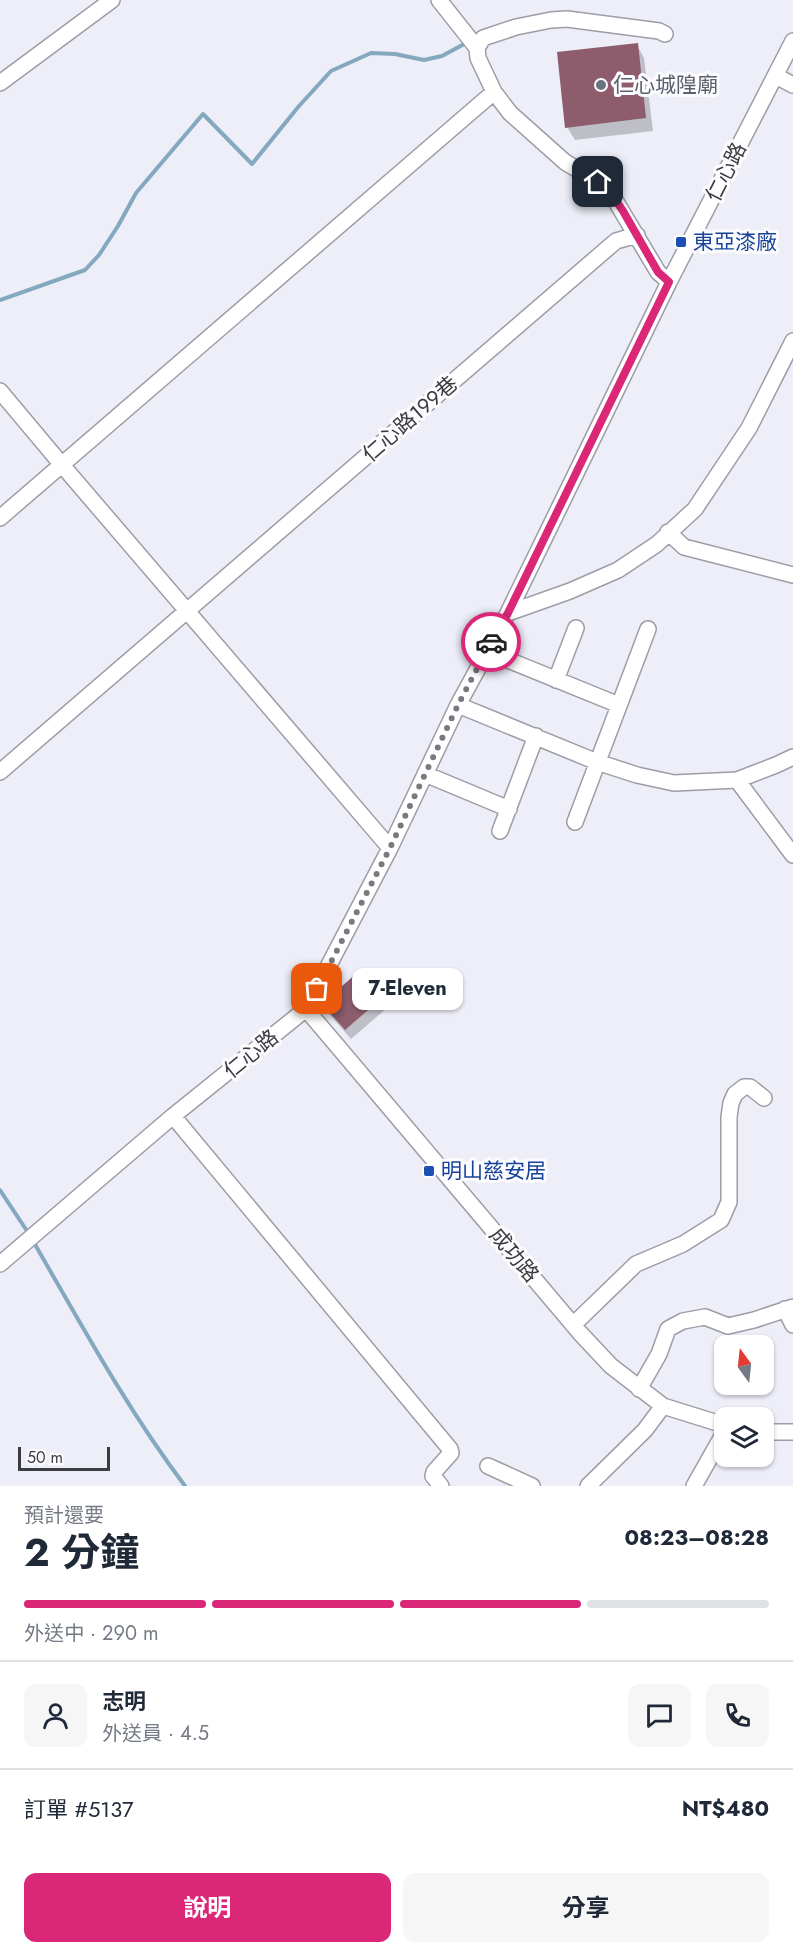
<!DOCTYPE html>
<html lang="zh-TW">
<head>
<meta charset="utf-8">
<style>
  body { margin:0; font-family:Jost,"Noto Sans TC",sans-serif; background:#f6f6f7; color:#1f2937; height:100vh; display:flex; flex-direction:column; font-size:22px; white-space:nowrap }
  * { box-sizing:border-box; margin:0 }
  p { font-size:20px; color:#747a83 }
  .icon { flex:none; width:33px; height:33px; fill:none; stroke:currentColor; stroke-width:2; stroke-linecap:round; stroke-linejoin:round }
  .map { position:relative; height:1486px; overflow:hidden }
  .details { display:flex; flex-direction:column; background:#fff; flex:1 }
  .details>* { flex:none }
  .needle { width:39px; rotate:345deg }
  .tools { position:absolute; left:714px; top:1335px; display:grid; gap:12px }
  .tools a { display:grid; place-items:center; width:60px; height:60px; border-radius:12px; background:#fff; box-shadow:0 2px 4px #0004; font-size:30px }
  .scale { position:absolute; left:18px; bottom:15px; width:92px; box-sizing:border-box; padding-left:6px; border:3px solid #3b3c3f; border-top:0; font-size:16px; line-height:21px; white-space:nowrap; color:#3b3c3f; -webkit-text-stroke:4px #fcfcfe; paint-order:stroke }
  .pin { position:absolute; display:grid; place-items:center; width:51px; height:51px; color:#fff; margin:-26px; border-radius:12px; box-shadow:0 3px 9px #0006 }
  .courier { position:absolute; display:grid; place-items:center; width:60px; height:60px; margin:-30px; border:4px solid #db2777; border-radius:50%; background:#fff; color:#222; box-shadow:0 2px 8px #0007 }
  .bubble { position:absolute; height:42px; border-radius:12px; background:#fff; box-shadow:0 2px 4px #0004; font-size:20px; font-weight:700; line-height:42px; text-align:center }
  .head em { font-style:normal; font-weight:700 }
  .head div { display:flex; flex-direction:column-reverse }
  .head { display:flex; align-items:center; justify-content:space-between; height:102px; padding:0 24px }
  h1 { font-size:39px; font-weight:700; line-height:45px }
  .bar { display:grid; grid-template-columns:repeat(4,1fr); gap:9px 6px; align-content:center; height:72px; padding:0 24px }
  .bar i { height:8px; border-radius:4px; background:#e0e1e3 }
  .bar .active { background:#db2777 }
  .bar p { grid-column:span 4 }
  .line { display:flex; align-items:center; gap:15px; padding:0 24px; border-top:2px solid #e0e1e3 }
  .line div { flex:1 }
  .round { display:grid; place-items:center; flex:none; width:63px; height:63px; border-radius:12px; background:#f6f6f7 }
  .cta { display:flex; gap:12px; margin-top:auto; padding:12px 24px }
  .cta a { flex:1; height:69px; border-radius:12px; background:#db2777; color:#fff; font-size:24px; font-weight:700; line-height:69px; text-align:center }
  .cta a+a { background:#f6f6f7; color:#1f2937 }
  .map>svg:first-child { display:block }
  .shadow { fill:#0003 }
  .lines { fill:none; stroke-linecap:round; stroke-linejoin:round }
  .stream { stroke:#84a8be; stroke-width:4 }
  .building { fill:#8d5d6e }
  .minor-casing { stroke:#9c9da6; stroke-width:18 }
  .minor { stroke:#fff; stroke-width:15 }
  .done { stroke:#797a80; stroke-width:6; stroke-dasharray:0 10.8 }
  .route { stroke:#db2777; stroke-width:8 }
  .worship-dot { fill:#6b7280; stroke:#fcfcfe; stroke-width:2 }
  .transit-dot { fill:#1a4fb4; stroke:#fcfcfe; stroke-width:2 }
  .labels { text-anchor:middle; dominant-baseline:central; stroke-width:6; stroke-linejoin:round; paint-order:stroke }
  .worship-label { font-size:21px; fill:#5b616d; stroke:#fcfcfe; text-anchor:start }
  .street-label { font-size:21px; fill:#3b3c3f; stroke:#fcfcfe }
  .transit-label { font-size:21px; fill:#164399; stroke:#fcfcfe; text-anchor:start }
</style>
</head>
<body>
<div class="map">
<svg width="793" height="1486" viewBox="0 0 793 1486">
  <rect width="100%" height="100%" fill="#edeef8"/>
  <path class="shadow" d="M637,45L644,58L653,131L575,140L567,127Z
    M381,999L387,1008L351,1039L329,1014L324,1004Z"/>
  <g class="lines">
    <path class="stream" d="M0,300L85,270L99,255L118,226L136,193L203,114L252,164L299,106L331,71L371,53L395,54L424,60L442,56L466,43
      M0,1190L29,1234
      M33,1241C81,1324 127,1409 185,1486"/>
  </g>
  <path class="building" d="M638,43L646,118L565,128L557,52Z
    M359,971L382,998L345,1030L322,1004Z"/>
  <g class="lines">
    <g class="minor-casing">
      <path id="minor" d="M439,0L477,48
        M665,34L659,31L567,19L551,20L516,27L483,38L477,48L478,58L494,92L510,113L565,162L598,182L612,195L658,272L669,282
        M776,76L793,85
        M0,83L112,0
        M0,391L62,465L390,848
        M0,518L494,92
        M668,532L684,547L793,575
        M508,613L570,591L618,570L657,544L695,509L749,428L793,341
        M486,651L619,705
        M556,680L576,628
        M458,705L597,762L637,775L674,783L737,780L776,765L793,757
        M0,772L616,241L637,235
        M425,774L509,809
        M737,780L793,855
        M575,822L648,629
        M500,831L536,736
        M306,1009L580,1333L611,1366L663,1406L724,1425
        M173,1116L450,1449L451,1453L434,1472L433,1476L441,1486
        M0,1264L173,1116L306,1009L390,848L458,705L508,613L669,282L793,41
        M785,1309L793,1325
        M573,1325L636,1264L683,1244L721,1220L729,1202V1117L731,1103L735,1094L744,1087H750L764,1098
        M639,1389L659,1354L668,1329L683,1321L705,1317L728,1326L754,1320L793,1307
        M764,1432H793
        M488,1466L532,1486
        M588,1486L645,1430L663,1406
        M694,1486L724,1433"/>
    </g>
    <use href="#minor" class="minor"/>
  </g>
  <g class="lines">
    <path class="done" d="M317,989L390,848L458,705L491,642"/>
    <path class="route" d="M491,642L508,613L669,282L658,272L623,211L612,195L598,182"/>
  </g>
  <circle class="worship-dot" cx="601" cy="85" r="6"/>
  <g class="transit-dot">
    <rect x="675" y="236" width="12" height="12" rx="3"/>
    <rect x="423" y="1165" width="12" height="12" rx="3"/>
  </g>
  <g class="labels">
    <g class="worship-label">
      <text x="613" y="85">仁心城隍廟</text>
    </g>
    <g class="street-label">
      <text transform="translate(726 172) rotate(-63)">仁心路</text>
      <text transform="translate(410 419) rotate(-41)">仁心路199巷</text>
      <text transform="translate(251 1054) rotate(-39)">仁心路</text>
      <text transform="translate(514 1255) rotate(50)">成功路</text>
    </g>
    <g class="transit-label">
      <text x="693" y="242">東亞漆廠</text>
      <text x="441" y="1171">明山慈安居</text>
    </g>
  </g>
</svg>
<div class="tools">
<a><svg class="needle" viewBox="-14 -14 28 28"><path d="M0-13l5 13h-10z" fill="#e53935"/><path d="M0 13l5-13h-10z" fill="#747a83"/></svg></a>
<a><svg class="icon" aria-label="layers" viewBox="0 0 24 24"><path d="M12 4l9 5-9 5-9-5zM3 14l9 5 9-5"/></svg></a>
</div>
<div class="scale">50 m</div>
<div class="pin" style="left:317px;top:989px;background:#ea580c"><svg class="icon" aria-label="bag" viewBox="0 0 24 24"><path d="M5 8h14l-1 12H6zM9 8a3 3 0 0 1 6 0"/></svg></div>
<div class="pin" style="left:598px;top:182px;background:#1f2937"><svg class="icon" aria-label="home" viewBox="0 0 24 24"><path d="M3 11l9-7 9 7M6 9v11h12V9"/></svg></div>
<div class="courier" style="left:491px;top:642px"><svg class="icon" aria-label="car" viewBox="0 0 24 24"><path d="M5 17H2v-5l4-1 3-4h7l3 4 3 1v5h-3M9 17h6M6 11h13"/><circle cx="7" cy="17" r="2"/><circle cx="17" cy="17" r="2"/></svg></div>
<div class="bubble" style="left:352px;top:968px;width:111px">7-Eleven</div>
</div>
<section class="details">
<div class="head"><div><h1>2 分鐘</h1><p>預計還要</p></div><em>08:23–08:28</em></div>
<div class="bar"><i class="active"></i><i class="active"></i><i class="active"></i><i></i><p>外送中 · 290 m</p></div>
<div class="line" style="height:108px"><a class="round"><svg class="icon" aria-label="person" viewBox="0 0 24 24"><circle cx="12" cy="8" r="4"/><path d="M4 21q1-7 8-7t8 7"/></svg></a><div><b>志明</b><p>外送員 · 4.5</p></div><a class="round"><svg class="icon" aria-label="chat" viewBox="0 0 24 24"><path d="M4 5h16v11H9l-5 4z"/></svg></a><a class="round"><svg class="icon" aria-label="phone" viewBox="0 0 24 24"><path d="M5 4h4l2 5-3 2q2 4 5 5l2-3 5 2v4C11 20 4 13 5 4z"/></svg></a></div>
<div class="line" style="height:78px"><div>訂單 #5137</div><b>NT$480</b></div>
<div class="cta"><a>說明</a><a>分享</a></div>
</section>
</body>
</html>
